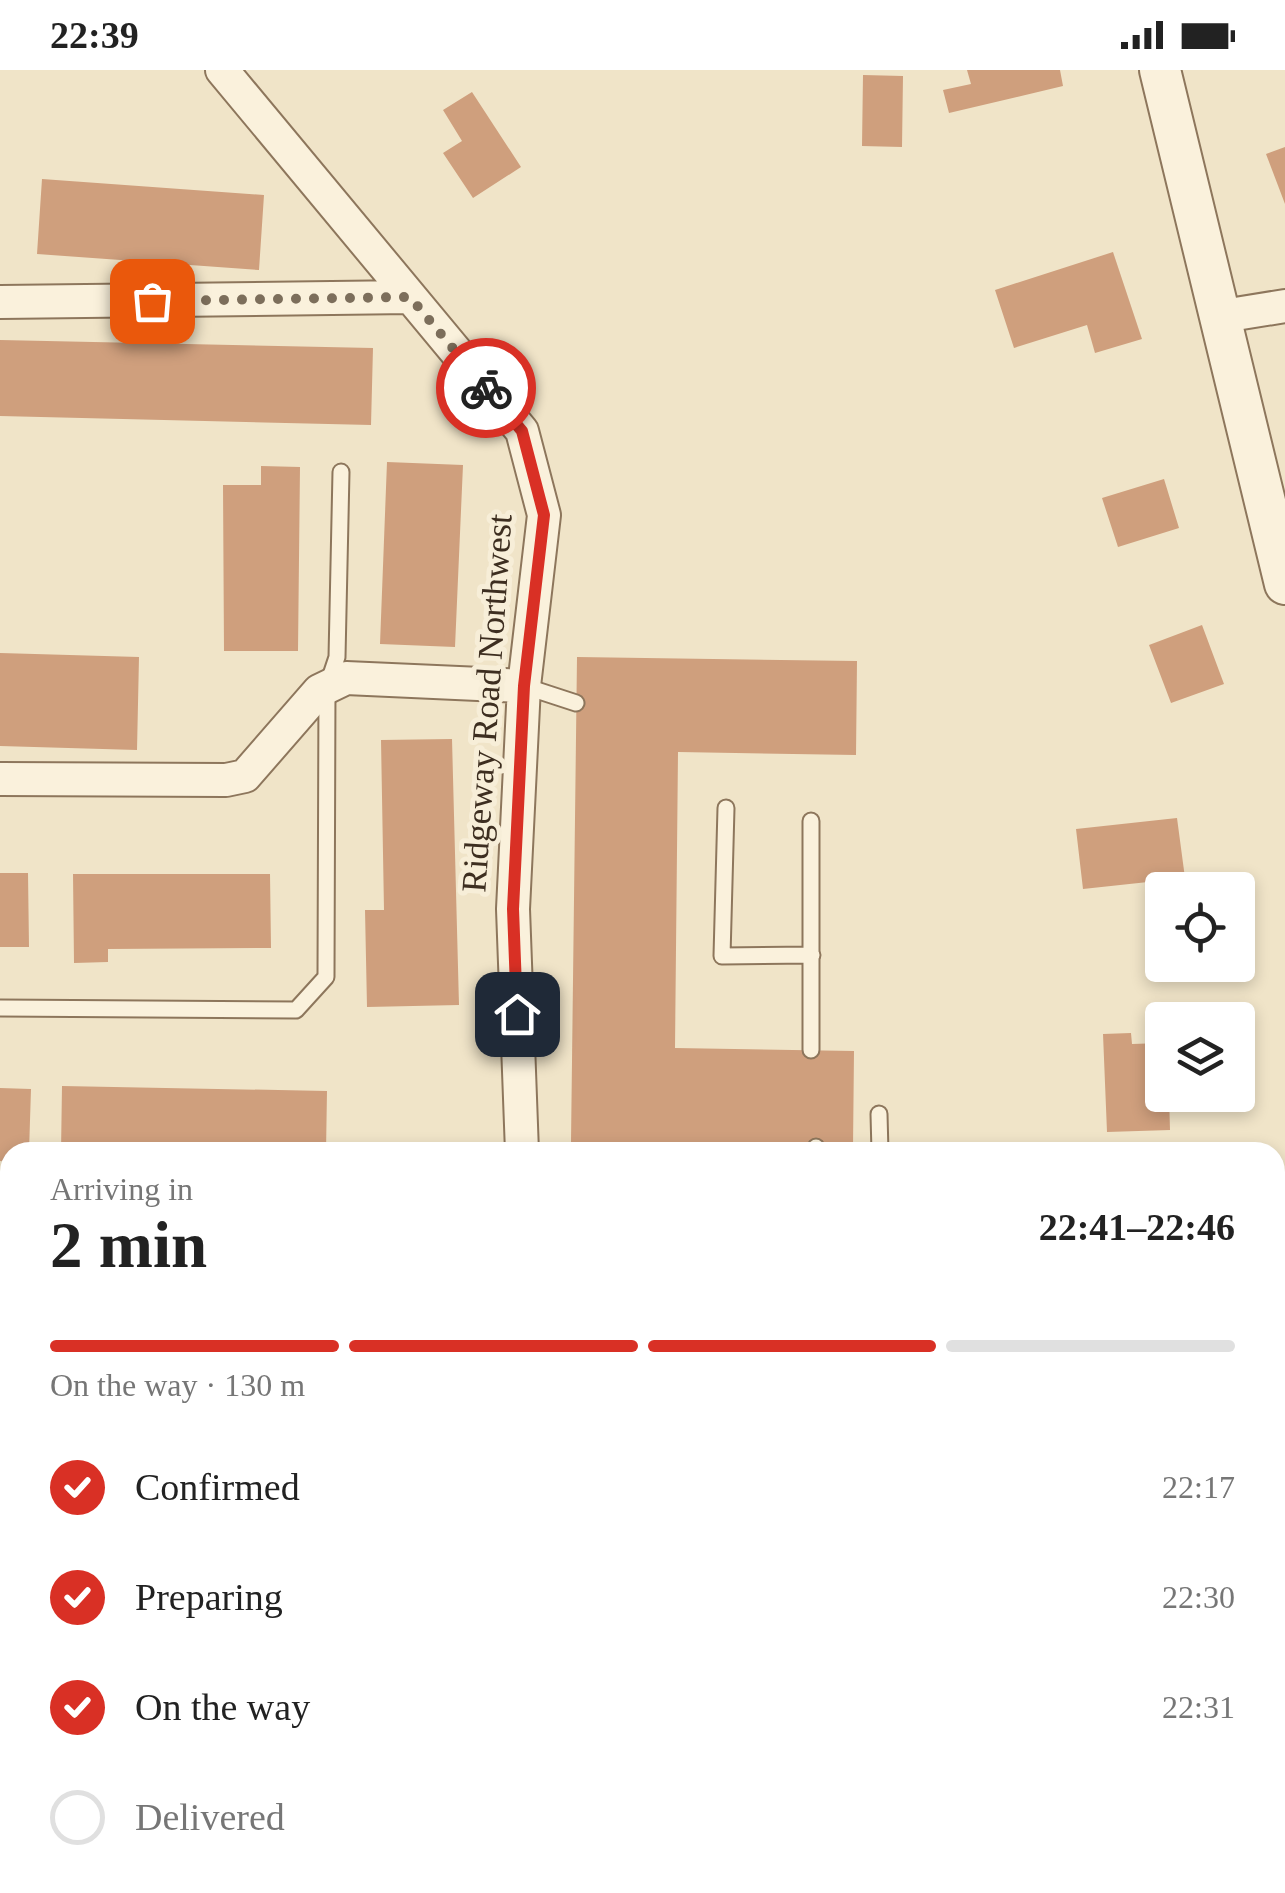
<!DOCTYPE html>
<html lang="en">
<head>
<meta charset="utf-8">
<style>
  body { margin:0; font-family:Georgia,serif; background:#f2f2f2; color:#222; height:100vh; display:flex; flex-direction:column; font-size:38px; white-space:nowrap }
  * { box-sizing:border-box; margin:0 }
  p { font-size:32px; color:#767676 }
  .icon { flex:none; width:55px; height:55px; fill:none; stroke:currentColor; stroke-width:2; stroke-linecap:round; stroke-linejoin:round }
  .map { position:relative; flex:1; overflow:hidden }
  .side { position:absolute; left:0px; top:1072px; width:1285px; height:752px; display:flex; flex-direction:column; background:#fff; border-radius:30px 30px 0 0; box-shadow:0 5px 15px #0003 }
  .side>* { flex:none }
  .tools { position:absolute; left:1145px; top:802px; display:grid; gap:20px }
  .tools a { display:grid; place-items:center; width:110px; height:110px; border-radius:10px; background:#fff; box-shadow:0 5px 15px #0003; font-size:50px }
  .pin { position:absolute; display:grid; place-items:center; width:85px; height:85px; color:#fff; margin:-42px; border-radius:20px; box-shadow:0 5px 15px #0006 }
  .courier { position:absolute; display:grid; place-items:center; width:100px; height:100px; margin:-50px; border:8px solid #d93025; border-radius:50%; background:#fff; color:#222; box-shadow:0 2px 12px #0007 }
  .headline em { font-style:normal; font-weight:800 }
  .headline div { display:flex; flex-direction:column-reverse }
  .headline { display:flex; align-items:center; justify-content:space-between; height:170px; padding:0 50px }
  h1 { font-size:65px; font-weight:800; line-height:75px }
  .bar { display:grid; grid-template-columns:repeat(4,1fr); gap:15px 10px; align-content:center; height:120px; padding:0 50px }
  .bar i { height:12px; border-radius:8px; background:#e0e0e0 }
  .bar .selected { background:#d93025 }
  .bar p { grid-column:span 4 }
  ol { padding:0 50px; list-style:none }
  li { display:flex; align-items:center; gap:30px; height:110px }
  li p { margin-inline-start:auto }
  li .icon { padding:10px; border-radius:50%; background:#d93025; color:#fff; stroke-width:4 }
  li:last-child { color:#767676 }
  li i { width:55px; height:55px; border:5px solid #e0e0e0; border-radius:50% }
  .status { display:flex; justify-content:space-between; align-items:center; height:70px; padding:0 50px; background:#fff; direction:ltr }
  .status svg { height:28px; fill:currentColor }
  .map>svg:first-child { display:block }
  .cemetery { fill:#bfc49a }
  .building { fill:#cf9f7d }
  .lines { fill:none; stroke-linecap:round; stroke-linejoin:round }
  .service-casing { stroke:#8d765c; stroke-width:19 }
  .minor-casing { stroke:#8d765c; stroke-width:36 }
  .tertiary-casing { stroke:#8d765c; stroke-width:44 }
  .path { stroke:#8d765c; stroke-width:6; stroke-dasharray:8 5; stroke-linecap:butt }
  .service { stroke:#faf1dc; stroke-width:15 }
  .minor { stroke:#faf1dc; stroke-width:32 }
  .tertiary { stroke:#faf1dc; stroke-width:40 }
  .done { stroke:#7c6e5b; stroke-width:10; stroke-dasharray:0 18 }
  .route { stroke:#d93025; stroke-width:12 }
  .labels { text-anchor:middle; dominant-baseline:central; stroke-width:10; stroke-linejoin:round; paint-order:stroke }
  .street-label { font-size:35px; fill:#3d2e20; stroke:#f7eed8 }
</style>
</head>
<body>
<div class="status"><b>22:39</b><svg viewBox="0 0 49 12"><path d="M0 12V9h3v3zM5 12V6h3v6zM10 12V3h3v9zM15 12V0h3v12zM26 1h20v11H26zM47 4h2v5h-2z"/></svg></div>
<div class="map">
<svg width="1285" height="1823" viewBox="0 0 1285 1823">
  <rect width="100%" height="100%" fill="#f0e4c8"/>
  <path class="cemetery" d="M0,1177L10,1178V1706L0,1704Z"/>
  <path class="building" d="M967,0H1060L1063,16L949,43L943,20L971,14Z
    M863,5L903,6L902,77L862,76Z
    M472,22L521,97L473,128L443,83L462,71L443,40Z
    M1285,77V134L1266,84Z
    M42,109L264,125L259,200L37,184Z
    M1113,182L1142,269L1095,283L1087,255L1014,278L995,220Z
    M0,270L373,278L371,355L0,346Z
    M387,392L463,395L455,577L380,574Z
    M261,396L300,397L298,581H224L223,415H261Z
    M1164,409L1179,458L1118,477L1102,428Z
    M1202,555L1224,614L1171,633L1149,575Z
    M0,583L139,587L137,680L0,676Z
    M577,587L857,591L856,685L678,682L675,978L854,981L853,1077L571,1072Z
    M452,669L459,935L367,937L365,840H384L381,670Z
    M1177,748L1185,808L1083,819L1076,759Z
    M0,803H28L29,877H0Z
    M73,804H270L271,878L108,879V892L74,893Z
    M1131,963L1132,974L1162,973V1025H1169L1170,1060L1107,1062L1103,964Z
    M62,1016L327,1021L326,1082H61Z
    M0,1018L31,1019L29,1082H10V1092L0,1091Z
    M1275,1517H1285V1575L1275,1574Z
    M1285,1613V1758L1275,1755V1614Z
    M150,1815H291L293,1823H116Z
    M343,1815H688V1823H344Z
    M909,1815H1153L1154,1819L1167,1820L909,1823Z"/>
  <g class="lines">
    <g class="service-casing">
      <path id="service" d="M524,616L576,633
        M726,738L722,886L812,885
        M0,938L296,940L326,907L327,617L337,587L341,402
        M811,980V751
        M879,1044L880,1082
        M816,1077V1082
        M41,1815L42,1823
        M882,1815V1823"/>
    </g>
    <g class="minor-casing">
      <path id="minor" d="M222,0L522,361L544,445L524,616L513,839L522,1082
        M0,232L410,227
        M1223,246L1285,236
        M0,709L226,710L245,706L319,621L346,608L524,616
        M0,1143H10
        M1275,1158H1285
        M0,1731L10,1733
        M0,1791L10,1789
        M1275,1812L1285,1815"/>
    </g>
    <g class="tertiary-casing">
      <path id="tertiary" d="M1160,0L1285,514"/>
    </g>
    <path class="path" d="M1275,1355H1285
      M1275,1431L1285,1430"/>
    <use href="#service" class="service"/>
    <use href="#minor" class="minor"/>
    <use href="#tertiary" class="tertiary"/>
  </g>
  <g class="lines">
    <path class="done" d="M152,231L410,227L486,318"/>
    <path class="route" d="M486,318L522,361L544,445L524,616L513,839L517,944"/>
  </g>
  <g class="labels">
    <g class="street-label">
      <text transform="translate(487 633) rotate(-86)">Ridgeway Road Northwest</text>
    </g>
  </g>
</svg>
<div class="tools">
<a><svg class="icon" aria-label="locate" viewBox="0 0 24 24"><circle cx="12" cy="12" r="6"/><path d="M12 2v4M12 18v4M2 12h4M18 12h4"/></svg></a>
<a><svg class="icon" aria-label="layers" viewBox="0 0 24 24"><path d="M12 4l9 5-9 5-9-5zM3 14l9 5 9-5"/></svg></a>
</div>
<div class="pin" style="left:152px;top:231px;background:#ea580c"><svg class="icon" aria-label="bag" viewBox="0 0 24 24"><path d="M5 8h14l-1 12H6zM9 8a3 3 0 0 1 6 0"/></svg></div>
<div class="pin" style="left:517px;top:944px;background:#1f2937"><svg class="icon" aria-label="home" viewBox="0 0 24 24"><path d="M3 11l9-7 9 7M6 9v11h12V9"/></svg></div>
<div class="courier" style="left:486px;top:318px"><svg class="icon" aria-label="bike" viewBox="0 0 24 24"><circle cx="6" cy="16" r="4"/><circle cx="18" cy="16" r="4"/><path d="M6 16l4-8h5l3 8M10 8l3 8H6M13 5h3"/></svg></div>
<section class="side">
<div class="headline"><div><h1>2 min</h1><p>Arriving in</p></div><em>22:41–22:46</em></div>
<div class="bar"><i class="selected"></i><i class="selected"></i><i class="selected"></i><i></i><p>On the way · 130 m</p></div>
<ol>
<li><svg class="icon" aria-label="check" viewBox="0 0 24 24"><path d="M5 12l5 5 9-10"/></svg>Confirmed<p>22:17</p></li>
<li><svg class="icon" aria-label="check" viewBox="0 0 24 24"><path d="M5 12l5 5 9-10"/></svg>Preparing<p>22:30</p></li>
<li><svg class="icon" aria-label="check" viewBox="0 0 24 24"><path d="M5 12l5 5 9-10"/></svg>On the way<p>22:31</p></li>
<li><i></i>Delivered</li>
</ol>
</section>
</div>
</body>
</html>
